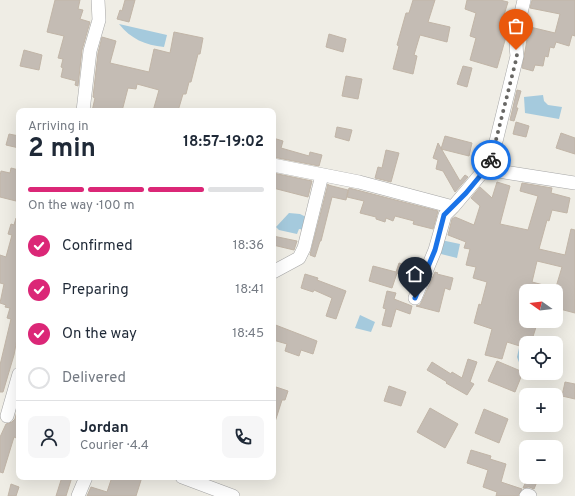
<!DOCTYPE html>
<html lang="en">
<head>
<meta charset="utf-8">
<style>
  body { margin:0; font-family:Overpass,sans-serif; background:#f6f6f7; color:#1f2937; height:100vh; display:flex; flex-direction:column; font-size:15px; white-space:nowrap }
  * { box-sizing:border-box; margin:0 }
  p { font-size:13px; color:#747a83 }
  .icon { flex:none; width:22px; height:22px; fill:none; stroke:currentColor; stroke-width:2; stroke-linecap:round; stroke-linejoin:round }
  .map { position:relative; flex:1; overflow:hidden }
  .panel { position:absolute; left:16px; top:108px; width:260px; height:372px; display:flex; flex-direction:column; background:#fff; border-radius:8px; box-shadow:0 4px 16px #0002 }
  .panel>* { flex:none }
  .needle { width:26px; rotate:284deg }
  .controls { position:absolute; left:519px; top:284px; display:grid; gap:8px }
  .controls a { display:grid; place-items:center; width:44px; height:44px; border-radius:8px; background:#fff; box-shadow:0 4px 16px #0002; font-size:20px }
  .pin { position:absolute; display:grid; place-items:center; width:34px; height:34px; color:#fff; margin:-41px -17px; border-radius:50% 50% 50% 0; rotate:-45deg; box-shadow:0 0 4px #0007 }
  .pin .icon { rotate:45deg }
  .courier { position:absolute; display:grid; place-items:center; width:40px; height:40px; margin:-20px; border:3px solid #1a73e8; border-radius:50%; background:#fff; color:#222; box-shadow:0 1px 5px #0007 }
  .overview em { font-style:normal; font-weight:700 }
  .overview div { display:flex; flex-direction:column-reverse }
  .overview { display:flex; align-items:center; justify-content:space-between; height:68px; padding:0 12px }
  h1 { font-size:26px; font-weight:700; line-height:30px }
  .bar { display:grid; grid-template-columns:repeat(4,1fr); gap:6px 4px; align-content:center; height:48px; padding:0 12px }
  .bar i { height:5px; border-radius:3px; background:#e0e1e3 }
  .bar .on { background:#db2777 }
  .bar p { grid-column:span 4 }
  .line { display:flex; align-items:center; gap:10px; padding:0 12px; border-top:1px solid #e0e1e3 }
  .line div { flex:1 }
  .round { display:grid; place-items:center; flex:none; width:42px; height:42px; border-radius:8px; background:#f6f6f7 }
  ol { padding:0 12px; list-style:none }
  li { display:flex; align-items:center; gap:12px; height:44px }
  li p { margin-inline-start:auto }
  li .icon { padding:4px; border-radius:50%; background:#db2777; color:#fff; stroke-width:4 }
  li:last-child { color:#747a83 }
  li i { width:22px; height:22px; border:2px solid #e0e1e3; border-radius:50% }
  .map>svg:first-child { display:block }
  .water { fill:#a5cadd }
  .building { fill:#c4bcb4; stroke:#c1b5a7 }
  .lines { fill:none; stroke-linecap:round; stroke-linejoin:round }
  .minor-casing { stroke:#a6a6a6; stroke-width:14 }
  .minor { stroke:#fff; stroke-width:13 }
  .done { stroke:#686764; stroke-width:4; stroke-dasharray:0 7.2 }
  .route { stroke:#1a73e8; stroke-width:5 }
</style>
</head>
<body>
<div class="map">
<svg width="575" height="496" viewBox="0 0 575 496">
  <rect width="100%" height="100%" fill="#efede5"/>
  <path class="water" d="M119,24L167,35L164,47C145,45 131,39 119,24Z
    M543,95L544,101L548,105L562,107L559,119L525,113L524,97Z
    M289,213L300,214L308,218L306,230L299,229L297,234L279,230L276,227Z
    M441,240L460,244L457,258L437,253Z
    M360,315L375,322L371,332L355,328Z
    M519,348L526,350V370L520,369V365L517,357Z"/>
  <path class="building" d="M55,0H80L78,9L83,10L80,19L90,22L82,50L78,86L75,85L76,81L61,77L63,68L61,67L63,59L58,58L64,36L47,32Z
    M125,0H135L129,22L117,19L120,10L122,11Z
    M413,0H435L428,22L450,27L447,42L420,35L414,55L417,56L413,74L393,69L399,46L397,45L406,13H409Z
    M467,0H500L508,2L500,28L508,30L497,68L470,60L476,38L470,36L476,13L465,9Z
    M532,0H575V36L572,35L569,46L556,42L554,48L550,47L548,57L545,56L543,66L535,65L533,71L522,68L527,40H524L526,26L555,33L560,14L530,8Z
    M174,32L203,38L200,54H198L191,82H189L186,94H183L178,111H153L159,90L137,84L136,89L128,88L122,111H92L95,98L93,97L98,53L102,37L116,41L110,63L149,72L154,49L170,53Z
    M329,34L346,39L343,52L326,47Z
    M24,50L42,55L39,70L20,66Z
    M463,66L472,68L467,87L457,84Z
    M346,76L362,79L358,99L342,96Z
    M517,90L521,91L516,108H518L514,121L510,120Z
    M516,122L529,126L526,137L513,134Z
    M337,127L352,130L349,141L335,137Z
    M561,133L575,138V154L556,148Z
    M9,134L19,136V148L6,145Z
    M445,136L472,143L469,156L441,149Z
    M273,138L283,141L281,148L309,156L310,152L322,155L319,166L273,157Z
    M438,143L460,181L465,175L468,177L455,192L443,171L436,169L438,160L433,158Z
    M386,150L399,153L391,182L375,178L378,167L382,168Z
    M11,168L19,170V189L16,201L0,197V176L1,171L10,173Z
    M273,173L312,181L308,197L273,188Z
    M497,182L510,186L500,224L528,230L538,196L520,191L522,183L552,188L551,193L570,198L567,213L552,210L549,221L547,220L539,249L565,255L571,229L575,230V313L556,308V287L562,267L537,261L532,282L555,288L554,291H523L520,307L526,309V324L536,327L531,343H526V348L507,342L502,359L485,355L492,329L474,323L479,304L481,305L487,282L473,278L476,267L466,265L470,249L464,248L466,242L448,235L452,219L455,217L474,225L480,206L471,198L480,187L492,198Z
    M328,184V185L348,190L346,200L332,197L321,241H320L315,257L310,255Z
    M349,188L438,211L433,229L413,224L414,221L395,216L393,221L386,218L385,222L376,219V217L360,213L364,201L347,197Z
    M16,218L19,219V328L14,355L3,392H0V365L11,319L7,318L10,308L5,307L6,305L0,303L4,284L0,283V255L6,257L12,235L8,234L11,224L14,225Z
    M273,236L297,241L294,250L273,245Z
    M399,263L409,266L407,275L397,273L392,288L369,281L373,266L396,272Z
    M435,272L438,273L437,274L453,278L450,290L445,288L439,312L416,306L420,305L422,301Z
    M305,274L318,278L317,280L346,291L336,319L326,316L332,298L314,290L313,292L301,288Z
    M387,291L396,293L394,299L412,306L410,314L396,309L391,327L382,325L386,309L383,308Z
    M273,324L317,341L313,354L301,350L299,356L285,351L287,344L273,340Z
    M468,359L477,362L470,382L474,384L467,395L446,383L447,382L427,370L432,362L451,374L452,372L462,378Z
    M497,361L523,372L515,392L488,381Z
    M565,382L575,384V399L562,396Z
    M273,386L288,391L285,400H282L275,422H273Z
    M389,386L406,392L401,406L384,401Z
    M19,403V439L14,437L3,473L0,472V437L6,424L12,422L15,419Z
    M430,408L458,424L445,448L417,432Z
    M484,409L508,419L499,443L475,433Z
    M471,450L491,456L490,459L506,464L501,482L522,489L518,496H496L497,492L483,487L488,470L467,463Z
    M62,477H72L66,496H56Z
    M112,477H142L136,496H87L91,487L107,492Z
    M528,477H539L534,489L529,487L523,488Z
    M11,484L19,487L16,496H8Z"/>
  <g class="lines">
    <g class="minor-casing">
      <path id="minor" d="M83,111L90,51L99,20L98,0
        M273,165L359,182L453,207L485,169L575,183
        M489,170L517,56C514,37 520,18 524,0
        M273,272L299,258L304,248L322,175
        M415,298L435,250L445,215L453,207
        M7,416L19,374
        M182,477L233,496
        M78,496L86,477
        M526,496L527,495L530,496"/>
    </g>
    <use href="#minor" class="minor"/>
  </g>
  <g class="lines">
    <path class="done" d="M491,160L517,56L516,50"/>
    <path class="route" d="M415,298L435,250L444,215L466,193L485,170H489L491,160"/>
  </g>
</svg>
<div class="controls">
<a><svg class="needle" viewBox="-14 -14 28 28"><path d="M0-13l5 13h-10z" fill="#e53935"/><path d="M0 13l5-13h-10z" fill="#747a83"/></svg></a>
<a><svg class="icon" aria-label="locate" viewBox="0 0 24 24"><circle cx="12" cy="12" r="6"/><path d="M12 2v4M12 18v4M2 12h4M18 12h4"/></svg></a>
<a>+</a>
<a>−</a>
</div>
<div class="pin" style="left:516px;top:50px;background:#ea580c"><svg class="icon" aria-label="bag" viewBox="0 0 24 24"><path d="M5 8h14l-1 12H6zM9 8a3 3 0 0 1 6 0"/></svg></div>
<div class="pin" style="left:415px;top:298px;background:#1f2937"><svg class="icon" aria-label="home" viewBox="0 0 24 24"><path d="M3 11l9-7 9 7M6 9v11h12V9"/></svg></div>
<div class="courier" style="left:491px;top:160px"><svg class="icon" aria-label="bike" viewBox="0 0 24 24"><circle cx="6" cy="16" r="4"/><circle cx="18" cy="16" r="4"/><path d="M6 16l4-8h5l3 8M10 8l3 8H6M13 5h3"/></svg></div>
<section class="panel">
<div class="overview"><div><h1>2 min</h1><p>Arriving in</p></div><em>18:57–19:02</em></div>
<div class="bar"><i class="on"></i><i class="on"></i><i class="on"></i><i></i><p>On the way · 100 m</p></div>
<ol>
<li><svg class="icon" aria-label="check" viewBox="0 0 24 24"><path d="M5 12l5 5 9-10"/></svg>Confirmed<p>18:36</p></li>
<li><svg class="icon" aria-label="check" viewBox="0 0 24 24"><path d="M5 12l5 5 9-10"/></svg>Preparing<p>18:41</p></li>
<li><svg class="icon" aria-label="check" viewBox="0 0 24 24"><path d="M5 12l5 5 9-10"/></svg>On the way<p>18:45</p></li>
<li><i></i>Delivered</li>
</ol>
<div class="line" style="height:72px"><a class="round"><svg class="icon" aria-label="person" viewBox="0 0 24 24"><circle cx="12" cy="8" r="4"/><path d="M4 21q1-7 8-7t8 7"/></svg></a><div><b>Jordan</b><p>Courier · 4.4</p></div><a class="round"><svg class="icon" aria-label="phone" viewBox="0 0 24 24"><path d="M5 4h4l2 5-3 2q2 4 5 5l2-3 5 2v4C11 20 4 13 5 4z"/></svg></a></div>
</section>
</div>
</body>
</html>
